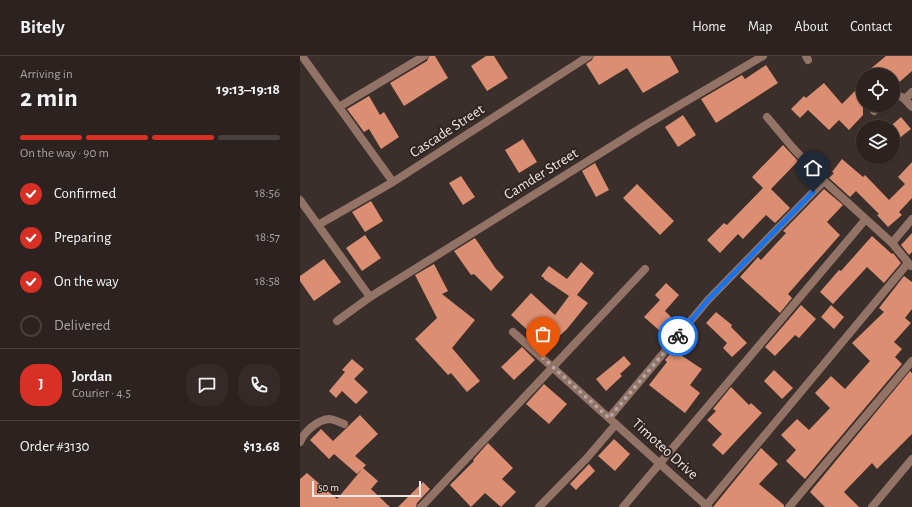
<!DOCTYPE html>
<html lang="en">
<head>
<meta charset="utf-8">
<style>
  body { margin:0; font-family:"Alegreya Sans",sans-serif; background:#342b29; color:#f1f3f6; height:100vh; display:flex; flex-direction:column; font-size:15px; white-space:nowrap }
  * { box-sizing:border-box; margin:0 }
  p { font-size:13px; color:#a6a4a5 }
  .icon { flex:none; width:22px; height:22px; fill:none; stroke:currentColor; stroke-width:2; stroke-linecap:round; stroke-linejoin:round }
  .map { position:relative; flex:1; overflow:hidden }
  .side { display:flex; flex-direction:column; background:#2c2320; width:300px }
  .side>* { flex:none }
  .buttons { position:absolute; left:556px; top:12px; display:grid; gap:8px }
  .buttons a { display:grid; place-items:center; width:44px; height:44px; border-radius:50%; background:#2c2320; box-shadow:0 1px 3px #0004,0 0 0 1px #48403e; font-size:20px }
  .scale { position:absolute; left:12px; bottom:10px; width:109px; box-sizing:border-box; padding-left:4px; border:2px solid #efe7e5; border-top:0; font-size:11px; line-height:14px; white-space:nowrap; color:#efe7e5; -webkit-text-stroke:3px #302521; paint-order:stroke }
  .pin { position:absolute; display:grid; place-items:center; width:34px; height:34px; color:#fff; margin:-41px -17px; border-radius:50% 50% 50% 0; rotate:-45deg; box-shadow:0 0 4px #0007 }
  .pin .icon { rotate:45deg }
  .courier { position:absolute; display:grid; place-items:center; width:40px; height:40px; margin:-20px; border:3px solid #1a73e8; border-radius:50%; background:#fff; color:#222; box-shadow:0 1px 5px #0007 }
  .head em { font-style:normal; font-weight:700 }
  .head div { display:flex; flex-direction:column-reverse }
  .head { display:flex; align-items:center; justify-content:space-between; height:68px; padding:0 20px }
  h1 { font-size:26px; font-weight:700; line-height:30px }
  .bar { display:grid; grid-template-columns:repeat(4,1fr); gap:6px 4px; align-content:center; height:48px; padding:0 20px }
  .bar i { height:5px; border-radius:3px; background:#48403e }
  .bar .on { background:#d93025 }
  .bar p { grid-column:span 4 }
  .line { display:flex; align-items:center; gap:10px; padding:0 20px; border-top:1px solid #48403e }
  .line div { flex:1 }
  .round { display:grid; place-items:center; flex:none; width:42px; height:42px; border-radius:16px; background:#342b29 }
  ol { padding:0 20px; list-style:none }
  li { display:flex; align-items:center; gap:12px; height:44px }
  li p { margin-inline-start:auto }
  li .icon { padding:4px; border-radius:50%; background:#d93025; color:#fff; stroke-width:4 }
  li:last-child { color:#a6a4a5 }
  li i { width:22px; height:22px; border:2px solid #48403e; border-radius:50% }
  header { display:flex; align-items:center; gap:24px; box-sizing:border-box; height:56px; padding:0 20px; background:#2c2320; border-bottom:1px solid #48403e }
  header strong { font-size:19px }
  nav { display:flex; gap:22px; margin-inline-start:auto; font-size:14px }
  main { display:flex; flex:1; min-height:0 }
  .map>svg:first-child { display:block }
  .building { fill:#db8e71 }
  .lines { fill:none; stroke-linecap:round; stroke-linejoin:round }
  .minor { stroke:#947367; stroke-width:8 }
  .done { stroke:#b0a7a4; stroke-width:4; stroke-dasharray:0 7.2 }
  .route { stroke:#1a73e8; stroke-width:5 }
  .labels { text-anchor:middle; dominant-baseline:central; stroke-width:4; stroke-linejoin:round; paint-order:stroke }
  .street-label { font-size:15px; fill:#efe7e5; stroke:#302521 }
</style>
</head>
<body>
<header>
<strong>Bitely</strong>
<nav><a>Home</a><a>Map</a><a>About</a><a>Contact</a></nav>
</header>
<main>
<section class="side">
<div class="head"><div><h1>2 min</h1><p>Arriving in</p></div><em>19:13–19:18</em></div>
<div class="bar"><i class="on"></i><i class="on"></i><i class="on"></i><i></i><p>On the way · 90 m</p></div>
<ol>
<li><svg class="icon" aria-label="check" viewBox="0 0 24 24"><path d="M5 12l5 5 9-10"/></svg>Confirmed<p>18:56</p></li>
<li><svg class="icon" aria-label="check" viewBox="0 0 24 24"><path d="M5 12l5 5 9-10"/></svg>Preparing<p>18:57</p></li>
<li><svg class="icon" aria-label="check" viewBox="0 0 24 24"><path d="M5 12l5 5 9-10"/></svg>On the way<p>18:58</p></li>
<li><i></i>Delivered</li>
</ol>
<div class="line" style="height:72px"><b class="round" style="background:#d93025;color:#fff">J</b><div><b>Jordan</b><p>Courier · 4.5</p></div><a class="round"><svg class="icon" aria-label="chat" viewBox="0 0 24 24"><path d="M4 5h16v11H9l-5 4z"/></svg></a><a class="round"><svg class="icon" aria-label="phone" viewBox="0 0 24 24"><path d="M5 4h4l2 5-3 2q2 4 5 5l2-3 5 2v4C11 20 4 13 5 4z"/></svg></a></div>
<div class="line" style="height:52px"><div>Order #3130</div><b>$13.68</b></div>
</section>
<div class="map">
<svg width="612" height="451" viewBox="0 0 612 451">
  <rect width="100%" height="100%" fill="#3b2f2b"/>
  <path class="building" d="M129,0H135L148,22L104,50L90,27L127,5Z
    M186,0H194L208,22L187,35L171,10Z
    M294,0H370L379,16L343,37L327,12L299,29L286,8L292,4Z
    M586,0H612V15L596,29L593,25V19H563Z
    M466,9L478,27L416,67L401,43L442,19L445,23Z
    M524,27L542,48L563,27V59L549,74L539,64L529,74L508,54L500,62L491,53L504,40L506,42Z
    M69,40L80,59L84,56L99,81L81,93L69,73L64,76L47,53Z
    M383,59L396,79L378,91L365,71Z
    M601,61L611,73L593,87V68Z
    M223,83L237,106L219,117L205,94Z
    M483,89L498,105L471,133L490,152L475,167L466,159L443,183L438,178L420,197L407,184L424,167L427,169L463,132L452,121Z
    M542,103L563,121L565,119L589,144L605,128L598,121L612,106V142L599,156L602,159L588,171L577,159L579,158L556,135L550,141L529,122L534,117L532,116Z
    M295,107L309,134L296,141L282,115Z
    M161,120L175,141L163,149L149,127Z
    M337,128L374,165L360,179L323,142Z
    M524,133L543,149L527,166L540,179L488,238L492,242L480,257L440,221L458,201L461,204L486,177L483,175Z
    M71,145L83,165L65,176L52,156Z
    M612,177V196L609,199L601,189Z
    M65,179L81,202L62,215L46,192Z
    M572,180L592,198L593,197L601,207L584,227L567,211L533,248L520,236L539,214L541,215Z
    M175,182L196,213L204,221L191,235L174,218L171,219L154,195Z
    M24,203L41,226L14,245L0,225V220Z
    M281,206L294,217L277,239L288,247L267,273L243,295L230,284L234,280L211,259L231,237L255,259L269,240L244,223V222L241,220L249,210L267,223Z
    M134,208L148,235L142,238L175,264L152,292L180,325L167,336L151,317L148,319L115,283L137,262L115,219Z
    M604,220L612,226V253L605,262L611,267L594,286L602,293L595,301L602,308L505,423L486,405L496,394L481,379L497,363L509,374L530,352L515,337L531,320L545,333L570,305L552,287L584,256L579,252Z
    M366,227L379,239L365,255L372,262L360,275L344,261L360,244L355,239Z
    M501,249L516,263L499,282L495,279L475,300L465,291Z
    M531,249L544,261L534,273L521,261Z
    M416,256L432,269L431,271L447,287L432,301L423,292L427,287L406,267Z
    M222,291L235,304L214,324L201,311Z
    M373,294L402,313L390,329L400,337L385,357L349,329L367,306L365,304Z
    M324,300L331,308L320,318L322,320L306,335L296,323Z
    M52,303L64,313L54,323L68,336L56,348L42,335L36,342L29,335L45,316L42,314Z
    M474,314L493,332L482,343L464,325Z
    M610,315L612,317V378L577,413L572,407L544,436L559,451H525L510,436Z
    M244,328L267,348L249,368L226,348Z
    M431,331L449,349L451,347L462,357L423,399L412,389L422,378L407,364L416,355L413,353Z
    M60,359L78,378L55,400L66,409L57,418L34,398L29,403L10,384L21,373L33,385Z
    M314,383L330,398L315,415L298,400Z
    M188,387L213,412L202,423L216,436L201,451L185,437L171,451L150,429L174,405L173,404Z
    M461,392L478,408L459,428L484,449V451H413Z
    M289,408L295,415L276,434L270,428Z
    M63,412L78,425L71,433L90,451H0V423L7,417L37,443Z
    M123,426L130,433L117,447L116,451H98Z"/>
  <g class="lines">
    <path class="minor" d="M2,0L93,126
      M506,0L508,4
      M593,39C602,38 606,45 612,51
      M605,43L612,36
      M39,51L124,0
      M574,55L581,49
      M467,61L493,92L524,125L592,187L611,210
      M0,144L70,241
      M18,169L93,126L289,0
      M592,187L612,163
      M37,265L70,241L344,70L463,0
      M213,276L408,451
      M309,362L408,244L524,125
      M0,386C4,376 17,364 29,363C33,363 39,366 44,368
      M121,451L345,213
      M239,451L287,402L316,368
      M323,451L565,164
      M405,451L608,207
      M489,451L612,305
      M572,451L612,403"/>
  </g>
  <g class="lines">
    <path class="done" d="M243,302L309,362L378,280"/>
    <path class="route" d="M378,280L408,244L513,136"/>
  </g>
  <g class="labels">
    <g class="street-label">
      <text transform="translate(147 75) rotate(-33)">Cascade Street</text>
      <text transform="translate(241 118) rotate(-32)">Camder Street</text>
      <text transform="translate(365 393) rotate(42)">Timoteo Drive</text>
    </g>
  </g>
</svg>
<div class="buttons">
<a><svg class="icon" aria-label="locate" viewBox="0 0 24 24"><circle cx="12" cy="12" r="6"/><path d="M12 2v4M12 18v4M2 12h4M18 12h4"/></svg></a>
<a><svg class="icon" aria-label="layers" viewBox="0 0 24 24"><path d="M12 4l9 5-9 5-9-5zM3 14l9 5 9-5"/></svg></a>
</div>
<div class="scale">50 m</div>
<div class="pin" style="left:243px;top:302px;background:#ea580c"><svg class="icon" aria-label="bag" viewBox="0 0 24 24"><path d="M5 8h14l-1 12H6zM9 8a3 3 0 0 1 6 0"/></svg></div>
<div class="pin" style="left:513px;top:136px;background:#1f2937"><svg class="icon" aria-label="home" viewBox="0 0 24 24"><path d="M3 11l9-7 9 7M6 9v11h12V9"/></svg></div>
<div class="courier" style="left:378px;top:280px"><svg class="icon" aria-label="bike" viewBox="0 0 24 24"><circle cx="6" cy="16" r="4"/><circle cx="18" cy="16" r="4"/><path d="M6 16l4-8h5l3 8M10 8l3 8H6M13 5h3"/></svg></div>
</div>
</main>
</body>
</html>
